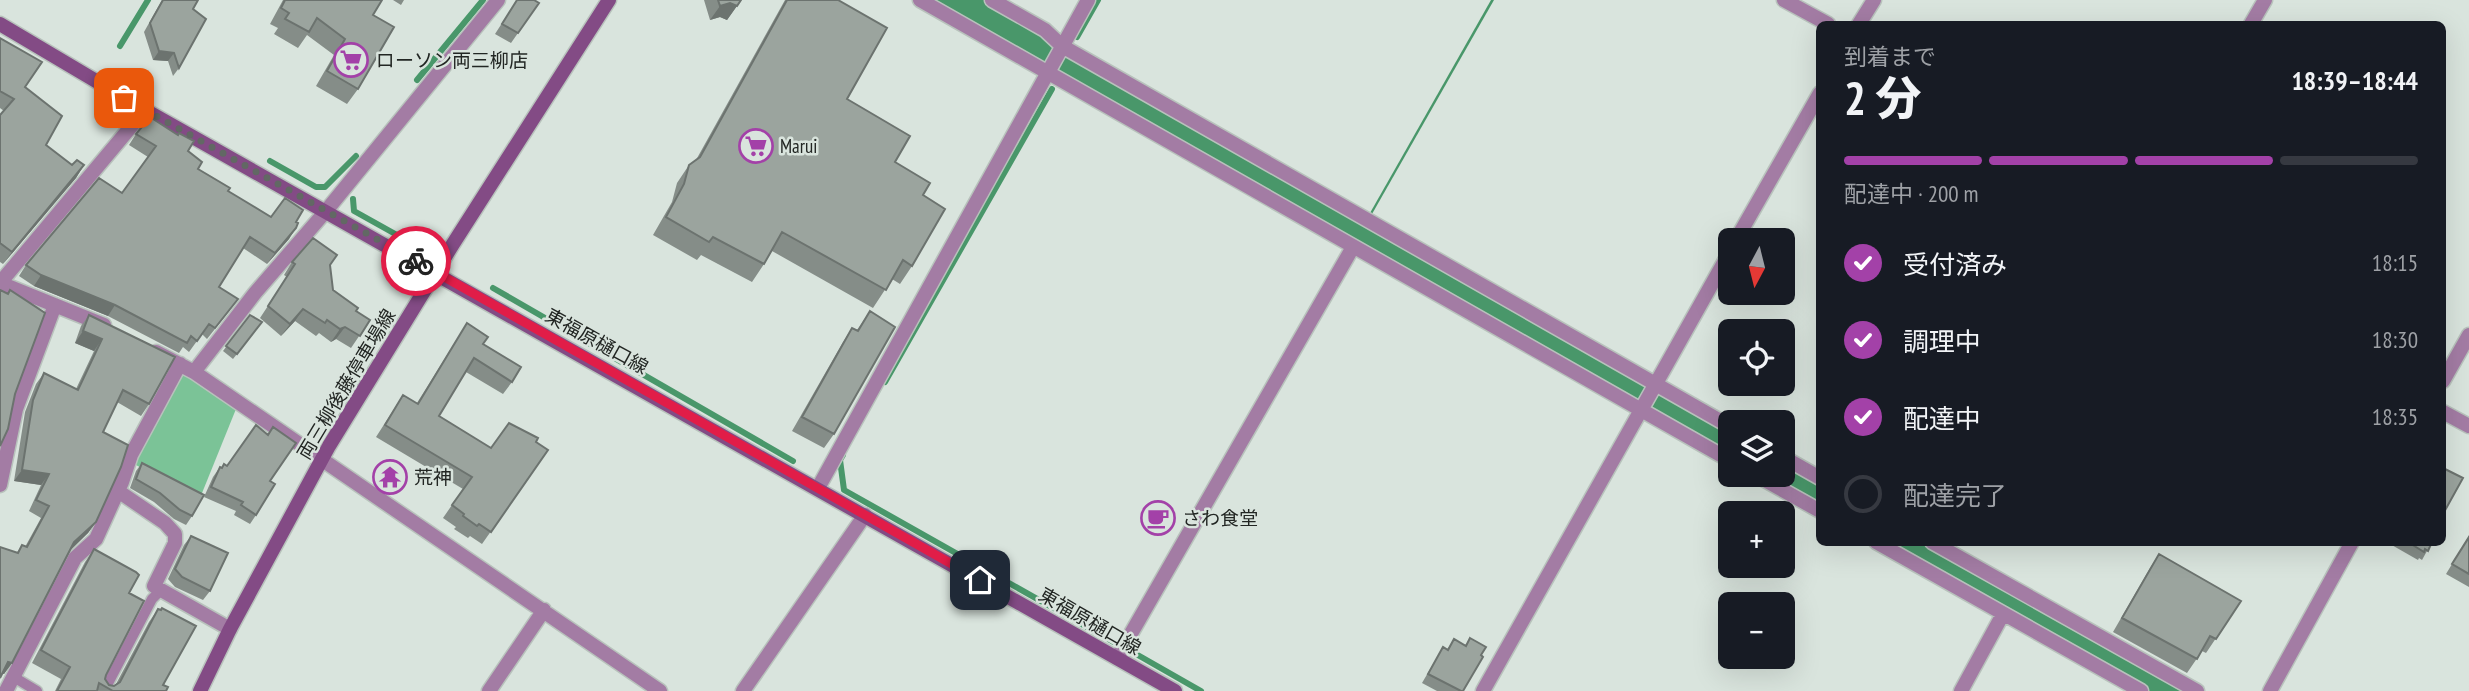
<!DOCTYPE html>
<html lang="ja">
<head>
<meta charset="utf-8">
<style>
  body { margin:0; font-family:"PT Sans Narrow","Noto Sans JP",sans-serif; background:#20242c; color:#f1f3f6; height:100vh; display:flex; flex-direction:column; font-size:26px; white-space:nowrap }
  * { box-sizing:border-box; margin:0 }
  p { font-size:23px; color:#9ea1a6 }
  .icon { flex:none; width:38px; height:38px; fill:none; stroke:currentColor; stroke-width:2; stroke-linecap:round; stroke-linejoin:round }
  .map { position:relative; flex:1; overflow:hidden }
  .sheet { position:absolute; left:1816px; top:21px; width:630px; height:525px; display:flex; flex-direction:column; background:#171b24; border-radius:10px; box-shadow:0 7px 28px #0002 }
  .sheet>* { flex:none }
  .needle { width:46px; rotate:187deg }
  .controls { position:absolute; left:1718px; top:228px; display:grid; gap:14px }
  .controls a { display:grid; place-items:center; width:77px; height:77px; border-radius:10px; background:#171b24; box-shadow:0 7px 28px #0002; font-size:35px }
  .pin { position:absolute; display:grid; place-items:center; width:60px; height:60px; color:#fff; margin:-30px; border-radius:14px; box-shadow:0 4px 10px #0006 }
  .courier { position:absolute; display:grid; place-items:center; width:70px; height:70px; margin:-35px; border:5px solid #e11d48; border-radius:50%; background:#fff; color:#222; box-shadow:0 2px 9px #0007 }
  .headline em { font-style:normal; font-weight:800 }
  .headline div { display:flex; flex-direction:column-reverse }
  .headline { display:flex; align-items:center; justify-content:space-between; height:119px; padding:0 28px }
  h1 { font-size:46px; font-weight:800; line-height:52px }
  .bar { display:grid; grid-template-columns:repeat(4,1fr); gap:10px 7px; align-content:center; height:84px; padding:0 28px }
  .bar i { height:9px; border-radius:5px; background:#363941 }
  .bar .on { background:#a341a8 }
  .bar p { grid-column:span 4 }
  ol { padding:0 28px; list-style:none }
  li { display:flex; align-items:center; gap:21px; height:77px }
  li p { margin-inline-start:auto }
  li .icon { padding:7px; border-radius:50%; background:#a341a8; color:#fff; stroke-width:4 }
  li:last-child { color:#9ea1a6 }
  li i { width:38px; height:38px; border:4px solid #363941; border-radius:50% }
  .map>svg:first-child { display:block }
  .green { fill:#7bc397 }
  .water { fill:#49976a }
  .lines { fill:none; stroke-linecap:round; stroke-linejoin:round }
  .stream { stroke:#49976a; stroke-width:6 }
  .river { stroke:#49976a; stroke-width:38 }
  .service-casing { stroke:#b8c2bc; stroke-width:13 }
  .minor-casing { stroke:#b8c2bc; stroke-width:17 }
  .secondary-casing { stroke:#b8c2bc; stroke-width:17 }
  .service { stroke:#a37ca4; stroke-width:10 }
  .minor { stroke:#a37ca4; stroke-width:14 }
  .secondary { stroke:#834b85; stroke-width:14 }
  .wall { fill:#858d88 }
  .shaded-wall { fill:#6c736f }
  .building { fill:#9ba49e; stroke:#6c736f; stroke-width:2 }
  .done { stroke:#626864; stroke-width:7; stroke-dasharray:0 12.6 }
  .route { stroke:#e11d48; stroke-width:9 }
  .labels { text-anchor:middle; dominant-baseline:central; stroke-width:5; stroke-linejoin:round; paint-order:stroke }
  .poi-label { font-size:19px; fill:#222623; stroke:#d9e4dd; text-anchor:start }
  .street-label { font-size:19px; fill:#222623; stroke:#d9e4dd }
</style>
</head>
<body>
<div class="map">
<svg width="2469" height="691" viewBox="0 0 2469 691">
  <rect width="100%" height="100%" fill="#d9e4dd"/>
  <path class="green" d="M183,371L236,409L200,498L132,463Z"/>
  <path class="water" d="M1491,0H1494L1372,214L1370,213Z"/>
  <g class="lines">
    <path class="stream" d="M1077,37L1098,0
      M120,46L148,0
      M417,80L483,0
      M270,161L316,187H325L356,156
      M353,199L354,211L406,240
      M493,288L793,461
      M885,382L1052,89
      M843,455L840,460L844,490L1117,644
      M1136,654L1201,691"/>
    <path class="river" d="M950,0L1731,441
      M1783,471L1820,491
      M1910,542L2169,691"/>
    <g class="service-casing">
      <path id="service" d="M12,676L37,691
        M104,691L152,599L161,590"/>
    </g>
    <g class="minor-casing">
      <path id="minor" d="M920,0L1731,461
        M992,0L1045,30L1062,46L1731,427
        M1784,0L1828,24
        M1859,24L1874,0
        M2251,24L2265,0
        M1736,240L1820,93
        M0,283L104,325
        M0,283L145,110
        M156,352L194,372L660,691
        M194,372L255,293L326,211L498,0
        M2443,381L2469,335
        M2443,412L2469,426
        M1783,457L1820,478
        M1754,474L1820,511
        M0,485L16,409L55,305
        M818,488L1088,0
        M118,491L165,523L175,534V543L154,586L230,629
        M1876,542L2141,691
        M1932,542L2197,691
        M1117,658L1353,247
        M6,691L75,558L96,539L122,482L131,455L180,364
        M489,691L544,610
        M743,691L865,515
        M1483,691L1731,250
        M1961,691L2003,614
        M2270,691L2352,542"/>
    </g>
    <g class="secondary-casing">
      <path id="secondary" d="M0,24L145,110L1175,691
        M200,691L230,629L329,446L453,244L609,0"/>
    </g>
    <use href="#service" class="service"/>
    <use href="#minor" class="minor"/>
    <use href="#secondary" class="secondary"/>
  </g>
  <path class="wall" d="M162,0H198L193,9L179,68L173,76L168,61L153,60L144,32Z
    M283,0H382L373,15L358,89L347,104L316,86L334,55L307,35L298,48L274,34L278,28L270,24Z
    M393,0H404L401,5Z
    M704,0H741L727,20L720,17L710,20Z
    M785,0H838L847,99L895,162L923,195L912,266L900,284L892,279L873,308L772,251L764,264L752,282L701,255L697,260L653,235L672,202L677,183L689,165L696,160Z
    M515,3L518,33L511,43L495,34Z
    M0,38L25,87L46,145L72,165H84L76,178L3,264L0,262V115L4,111L0,108Z
    M136,134L188,151L198,169L228,191L271,217L296,222L289,239L267,264L243,248L219,287L230,310L207,339L202,334L189,352L183,347L179,353L108,316L34,286L19,276L26,265L122,193L148,157L129,145Z
    M292,262L330,265L333,290L356,311L370,320L351,348L336,339L331,342L319,333L316,336L295,321L281,336L260,318L287,277L284,275Z
    M870,311L834,434L824,448L792,431L843,342L852,328L857,330Z
    M89,315L149,404L141,416L117,402L103,432L96,522L88,533L71,550L12,663L4,674H2L17,553L22,545L25,547L41,518L29,511L41,485L14,481L25,412L36,384L44,373L76,389L94,351L75,343L81,326Z
    M250,315L262,322L233,359L223,351Z
    M467,323L512,382L503,394L466,372L439,416L491,448L536,442L548,450L482,544L470,536L468,538L454,529L456,527L443,518L463,489L376,437L403,395L417,403Z
    M142,463L192,516L186,525L174,519L154,502L130,488L136,471Z
    M224,464L270,481L256,515L250,524L234,515L236,511L204,497L213,477L220,467L222,468Z
    M191,536L210,591L203,600L175,587L168,579L184,545Z
    M2469,536V587L2446,574Z
    M2391,542H2432L2422,560L2419,558L2418,560L2390,544Z
    M94,549L129,593L105,679L109,685L114,686L116,684L149,622L158,609L163,685L166,691H55L61,679L32,663L85,562Z
    M2159,554L2241,601L2206,653L2202,651L2187,673L2113,632L2150,568Z
    M1470,638L1463,691H1437L1422,683L1443,647L1447,650L1454,639L1465,646Z"/>
  <path class="shaded-wall" d="M730,3L737,6L727,20L720,17L710,20L720,6Z
    M159,51L174,53L168,61L153,60Z
    M84,165L76,178L3,264L12,252Z
    M296,228L289,239L267,264L275,253Z
    M41,275L115,305L108,316L34,286Z
    M303,309L295,321L281,336L290,324Z
    M345,327L336,339L331,342L340,329Z
    M83,331L102,339L94,351L75,343Z
    M22,470L49,474L41,485L14,481Z
    M96,522L88,533L66,554L74,542Z
    M8,662L12,663L4,674L0,673Z"/>
  <path class="building" d="M163,0H198L193,9L206,19L179,68L174,53L159,51L150,23Z
    M285,0H382L373,15L394,27L358,89L327,71L345,39L317,18L309,32L285,19L289,13L281,8Z
    M517,0H534L539,3L518,33L502,24Z
    M718,0H741L737,6L730,3L720,6Z
    M787,0H838L887,28L847,99L910,136L895,162L930,183L923,195L945,209L912,266L903,260L886,290L782,232L764,264L713,237L709,242L666,217L684,184L689,165L700,157Z
    M0,38L42,62L25,87L62,116L46,145L72,165L77,160L84,165L12,252L0,243V115L14,99L0,91Z
    M150,117L178,135L179,133L194,141L188,151L202,162L198,169L230,188L228,191L238,197L271,217L285,198L303,210L296,222L298,223L296,228L275,253L250,237L219,287L238,299L215,328L209,324L197,341L191,336L187,343L115,305L41,275L26,265L99,178L122,193L156,146L136,134Z
    M313,238L337,255L330,265L333,290L358,308L356,311L370,320L360,336L345,327L340,329L327,320L325,323L303,309L290,324L268,306L295,264L292,262Z
    M0,290L8,294L10,290L45,313L15,394L8,429L0,446Z
    M870,311L895,327L834,434L802,417L852,328L858,331Z
    M89,315L175,357L149,404L123,390L103,432L128,445L121,467L96,522L74,542L12,663L8,662L0,678V547L18,553L22,545L27,547L49,506L36,500L49,474L22,470L33,400L44,373L78,390L102,339L83,331Z
    M250,315L262,322L237,354L226,346Z
    M467,323L488,337L483,344L521,367L512,382L474,358L439,416L491,448L509,423L538,438L536,442L548,450L491,532L479,524L477,526L463,516L464,514L452,505L472,477L385,425L403,395L418,404Z
    M256,425L268,435L273,427L296,443L270,481L275,484L256,515L241,505L243,502L211,487L220,467L222,468L224,464L227,466Z
    M142,463L204,495L192,516L180,510L160,493L136,479Z
    M2443,468L2463,478L2443,514Z
    M191,536L228,553L210,591L182,577L175,569Z
    M2469,537V574L2452,564Z
    M2408,542H2432L2428,551L2425,549L2424,552Z
    M94,549L136,572L139,575L129,593L144,601L106,675L105,679L109,685L114,686L120,682L158,609L161,610L162,608L196,626L163,685L168,687L166,691H113L99,683L97,691H57L70,667L41,650Z
    M2159,554L2241,601L2216,639L2210,636L2197,659L2122,618Z
    M1470,638L1486,647L1481,655L1483,657L1463,691H1461L1428,674L1443,647L1448,650L1454,639L1466,646Z"/>
  <g class="lines">
    <path class="done" d="M124,98L416,261"/>
    <path class="route" d="M416,261L980,580"/>
  </g>
  <defs>
    <g id="supermarket-ring" transform="scale(1.75)"><circle r="9.5" fill="#d9e4dd" stroke="#a341a8" stroke-width="1.5"/><path d="M-6-5.5h2.5l.6 2H6L4.5 2H-2.5L-4.4-4H-6ZM-1.5 3.2a1.3 1.3 0 1 0 .1 0ZM3 3.2a1.3 1.3 0 1 0 .1 0Z" fill="#a341a8"/></g>
    <g id="temple-ring" transform="scale(1.75)"><circle r="9.5" fill="#d9e4dd" stroke="#a341a8" stroke-width="1.5"/><path d="M0-6L5-2H3V0L6.5 2.5H4V6H1.5V3h-3V6H-4V2.5H-6.5L-3 0V-2H-5Z" fill="#a341a8"/></g>
    <g id="cafe-ring" transform="scale(1.75)"><circle r="9.5" fill="#d9e4dd" stroke="#a341a8" stroke-width="1.5"/><path d="M-5.5-4.5H6V0H3Q3 3.5 0 3.5H-2.5Q-5.5 3.5-5.5 0ZM3-3.2v2h1.7v-2ZM-6 4.5H4V6H-6Z" fill="#a341a8"/></g>
  </defs>
  <g fill-rule="evenodd">
    <use href="#supermarket-ring" x="351" y="60"/>
    <use href="#supermarket-ring" x="756" y="146"/>
    <use href="#temple-ring" x="390" y="477"/>
    <use href="#cafe-ring" x="1158" y="518"/>
  </g>
  <g class="labels">
    <g class="poi-label">
      <text x="376" y="60">ローソン両三柳店</text>
      <text x="780" y="146">Marui</text>
      <text x="414" y="477">荒神</text>
      <text x="1182" y="518">さわ食堂</text>
    </g>
    <g class="street-label">
      <text transform="translate(597 341) rotate(29)">東福原樋口線</text>
      <text transform="translate(346 384) rotate(-59)">両三柳後藤停車場線</text>
      <text transform="translate(1090 621) rotate(30)">東福原樋口線</text>
    </g>
  </g>
</svg>
<div class="controls">
<a><svg class="needle" viewBox="-14 -14 28 28"><path d="M0-13l5 13h-10z" fill="#e53935"/><path d="M0 13l5-13h-10z" fill="#9ea1a6"/></svg></a>
<a><svg class="icon" aria-label="locate" viewBox="0 0 24 24"><circle cx="12" cy="12" r="6"/><path d="M12 2v4M12 18v4M2 12h4M18 12h4"/></svg></a>
<a><svg class="icon" aria-label="layers" viewBox="0 0 24 24"><path d="M12 4l9 5-9 5-9-5zM3 14l9 5 9-5"/></svg></a>
<a>+</a>
<a>−</a>
</div>
<div class="pin" style="left:124px;top:98px;background:#ea580c"><svg class="icon" aria-label="bag" viewBox="0 0 24 24"><path d="M5 8h14l-1 12H6zM9 8a3 3 0 0 1 6 0"/></svg></div>
<div class="pin" style="left:980px;top:580px;background:#1f2937"><svg class="icon" aria-label="home" viewBox="0 0 24 24"><path d="M3 11l9-7 9 7M6 9v11h12V9"/></svg></div>
<div class="courier" style="left:416px;top:261px"><svg class="icon" aria-label="bike" viewBox="0 0 24 24"><circle cx="6" cy="16" r="4"/><circle cx="18" cy="16" r="4"/><path d="M6 16l4-8h5l3 8M10 8l3 8H6M13 5h3"/></svg></div>
<section class="sheet">
<div class="headline"><div><h1>2 分</h1><p>到着まで</p></div><em>18:39–18:44</em></div>
<div class="bar"><i class="on"></i><i class="on"></i><i class="on"></i><i></i><p>配達中 · 200 m</p></div>
<ol>
<li><svg class="icon" aria-label="check" viewBox="0 0 24 24"><path d="M5 12l5 5 9-10"/></svg>受付済み<p>18:15</p></li>
<li><svg class="icon" aria-label="check" viewBox="0 0 24 24"><path d="M5 12l5 5 9-10"/></svg>調理中<p>18:30</p></li>
<li><svg class="icon" aria-label="check" viewBox="0 0 24 24"><path d="M5 12l5 5 9-10"/></svg>配達中<p>18:35</p></li>
<li><i></i>配達完了</li>
</ol>
</section>
</div>
</body>
</html>
